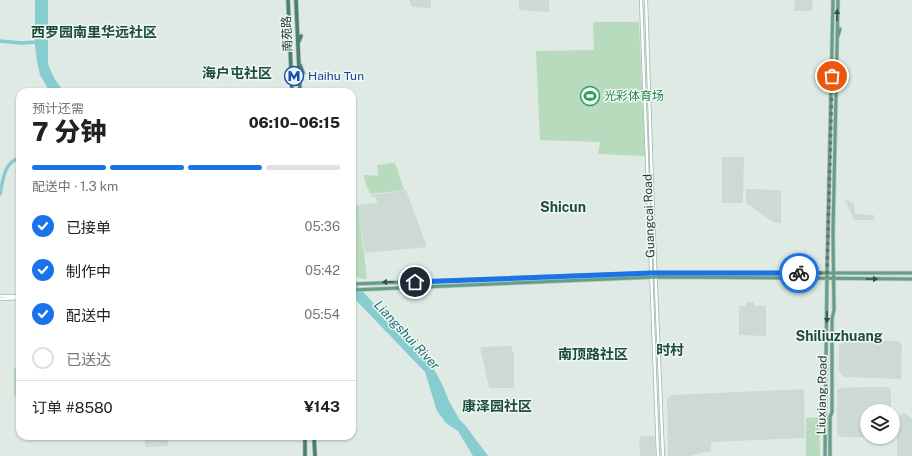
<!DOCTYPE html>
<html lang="zh">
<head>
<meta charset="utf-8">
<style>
  body { margin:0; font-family:"Public Sans","Noto Sans SC",sans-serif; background:#f2f2f2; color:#202124; height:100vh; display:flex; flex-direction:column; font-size:15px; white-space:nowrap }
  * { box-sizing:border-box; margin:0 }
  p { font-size:13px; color:#757577 }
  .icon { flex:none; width:22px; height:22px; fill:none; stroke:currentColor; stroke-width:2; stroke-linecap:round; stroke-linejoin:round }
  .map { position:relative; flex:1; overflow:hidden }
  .side { position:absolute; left:16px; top:88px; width:340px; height:352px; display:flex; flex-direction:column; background:#fff; border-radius:12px; box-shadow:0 1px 3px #0004 }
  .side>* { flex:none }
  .buttons { position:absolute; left:860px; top:404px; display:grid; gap:8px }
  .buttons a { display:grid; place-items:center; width:40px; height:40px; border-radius:50%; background:#fff; box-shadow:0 1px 3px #0004; font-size:20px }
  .pin { position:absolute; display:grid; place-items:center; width:34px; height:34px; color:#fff; margin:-17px; border:2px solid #fff; border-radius:50%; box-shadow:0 1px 4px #0007 }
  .courier { position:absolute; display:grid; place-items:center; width:40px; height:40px; margin:-20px; border:3px solid #1a73e8; border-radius:50%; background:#fff; color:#222; box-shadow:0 1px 5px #0007 }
  .headline em { font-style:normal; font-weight:800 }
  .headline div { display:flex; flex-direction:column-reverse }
  .headline { display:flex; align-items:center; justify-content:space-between; height:68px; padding:0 16px }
  h1 { font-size:26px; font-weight:800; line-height:30px }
  .bar { display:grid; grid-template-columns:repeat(4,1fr); gap:6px 4px; align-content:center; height:48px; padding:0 16px }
  .bar i { height:5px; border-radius:3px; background:#e0e0e0 }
  .bar .on { background:#1a73e8 }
  .bar p { grid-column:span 4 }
  .line { display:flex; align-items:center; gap:10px; padding:0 16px; border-top:1px solid #e0e0e0 }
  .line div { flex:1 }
  ol { padding:0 16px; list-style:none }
  li { display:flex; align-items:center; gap:12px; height:44px }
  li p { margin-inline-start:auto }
  li .icon { padding:4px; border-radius:50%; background:#1a73e8; color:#fff; stroke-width:4 }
  li:last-child { color:#757577 }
  li i { width:22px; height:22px; border:2px solid #e0e0e0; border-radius:50% }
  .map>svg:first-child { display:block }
  .built { fill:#cddad3 }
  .green { fill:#b8dbbe }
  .water { fill:#87cccf }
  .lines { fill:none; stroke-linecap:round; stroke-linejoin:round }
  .river { stroke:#87cccf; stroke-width:3.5 }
  .secondary-casing { stroke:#9fb6ab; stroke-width:4 }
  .primary-casing { stroke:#bcc4c1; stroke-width:4.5 }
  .trunk-casing { stroke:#bcc4c1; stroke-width:5 }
  .secondary { stroke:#fff; stroke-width:2.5 }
  .primary { stroke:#649f89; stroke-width:3 }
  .trunk { stroke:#48826e; stroke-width:3.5 }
  .oneway { fill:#325346 }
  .done { stroke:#64786f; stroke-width:4; stroke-dasharray:0 7.2 }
  .route { stroke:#1a73e8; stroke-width:5 }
  .labels { text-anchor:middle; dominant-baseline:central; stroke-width:3; stroke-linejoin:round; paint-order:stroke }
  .street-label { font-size:12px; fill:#213a30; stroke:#eff7f2 }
  .transit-label { font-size:12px; fill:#164399; stroke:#eff7f2; text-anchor:start }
  .leisure-label { font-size:12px; fill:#27864d; stroke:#eff7f2; text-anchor:start }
  .water-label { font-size:13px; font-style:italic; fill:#1c7075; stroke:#eff7f2 }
  .quarter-label { font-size:14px; font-weight:bold; fill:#1d4c3b; stroke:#eff7f2 }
</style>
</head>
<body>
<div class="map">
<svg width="912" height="456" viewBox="0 0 912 456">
  <rect width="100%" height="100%" fill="#dfeae4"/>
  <path class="built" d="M409,0H431V8L412,7Z
    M519,0H549V12L519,10Z
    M795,0H813L812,11H794Z
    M722,157H744L743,203H722Z
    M746,189L781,190V223L773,222L746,203Z
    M406,190L427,247L365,253L358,205L377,203L376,197L372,198L371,195Z
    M845,200L854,203L855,214L874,215V220H854Z
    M746,302H754V306H766V336L739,335V306H746Z
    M844,341H898L902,345L901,379L844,377L839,371V345Z
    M512,346V352H514V388H489L480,347Z
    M862,387H889L891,391V411H867V437L891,438L841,437L837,434V390L841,388Z
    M804,389L805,438L711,442V451L689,456H668L667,399L672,395Z
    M905,413L912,419V456H897V416Z
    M145,436H167L168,446L145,447Z
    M641,436H655L656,456H640L639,441Z"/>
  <path class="green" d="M593,22H639L645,156L598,154L600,142L540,140L536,51L594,50Z
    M394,163L396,165L404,190L370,194C368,187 364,183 364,175L378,176L377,165Z
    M358,205L367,279C361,279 357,278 352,274V206Z
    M14,368H20V396H14Z
    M819,417L820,456H806V418Z"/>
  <path class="water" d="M35,0H48V64L54,78L64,92H50L40,75L37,61L35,47Z
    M352,280L432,366L442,384L449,401L459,419L465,425L488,456H473L458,431L446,423L437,411L425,372L352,296Z"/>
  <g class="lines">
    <path class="river" d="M0,41L21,43L39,42
      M0,194C3,181 4,161 20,158"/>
    <g class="secondary-casing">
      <path id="secondary" d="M641,0L658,456
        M646,0L653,215L663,456
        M0,296H20
        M0,299L20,298"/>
    </g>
    <g class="primary-casing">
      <path id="primary" d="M838,36L840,29
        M352,284L651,273H912
        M352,290L656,277L912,279
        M825,456L827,273L833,0
        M830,456V417L832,412V319L834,310L833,234L838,0"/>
    </g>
    <g class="trunk-casing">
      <path id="trunk" d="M288,0L292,92
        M296,0L300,92
        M298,43L301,36
        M300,65L303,73
        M305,436V456
        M314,436L315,456"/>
    </g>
    <use href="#secondary" class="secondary"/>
    <use href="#primary" class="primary"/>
    <use href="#trunk" class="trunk"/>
  </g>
  <defs><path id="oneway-solid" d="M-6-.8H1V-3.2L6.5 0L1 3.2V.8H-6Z"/></defs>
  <g class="oneway">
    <use href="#oneway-solid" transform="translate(837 15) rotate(-89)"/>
    <use href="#oneway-solid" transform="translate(872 279)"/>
    <use href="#oneway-solid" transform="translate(388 282) rotate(178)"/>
    <use href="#oneway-solid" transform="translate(827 317) rotate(90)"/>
  </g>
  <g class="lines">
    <path class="done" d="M799,273H827L832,76"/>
    <path class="route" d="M415,282L651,273H799"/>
  </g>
  <defs>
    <g id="metro-ring" transform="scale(1)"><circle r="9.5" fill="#eff7f2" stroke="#1a4fb4" stroke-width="1.5"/><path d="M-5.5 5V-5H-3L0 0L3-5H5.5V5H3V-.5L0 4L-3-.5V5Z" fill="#1a4fb4"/></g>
    <g id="stadium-ring" transform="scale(1)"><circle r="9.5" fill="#eff7f2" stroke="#2e9e5b" stroke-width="1.5"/><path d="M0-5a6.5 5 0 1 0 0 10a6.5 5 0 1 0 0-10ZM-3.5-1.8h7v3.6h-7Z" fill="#2e9e5b"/></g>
  </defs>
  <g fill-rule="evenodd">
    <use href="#metro-ring" x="294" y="76"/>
    <use href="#stadium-ring" x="590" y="96"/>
  </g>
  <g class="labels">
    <g class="street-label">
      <text transform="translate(287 34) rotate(-92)">南苑路</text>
      <text transform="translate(649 216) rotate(-92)">Guangcai Road</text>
      <text transform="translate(822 395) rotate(-89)">Liuxiang Road</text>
    </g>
    <g class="transit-label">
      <text x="308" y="76">Haihu Tun</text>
    </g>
    <g class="leisure-label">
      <text x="604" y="96">光彩体育场</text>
    </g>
    <g class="water-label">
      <text transform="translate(407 335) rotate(47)">Liangshui River</text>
    </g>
    <g class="quarter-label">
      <text x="94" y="32">西罗园南里华远社区</text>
      <text x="237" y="73">海户屯社区</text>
      <text x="563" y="207">Shicun</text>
      <text x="839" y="336">Shiliuzhuang</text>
      <text x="670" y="350">时村</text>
      <text x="593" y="354">南顶路社区</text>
      <text x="497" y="406">康泽园社区</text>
    </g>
  </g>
</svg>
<div class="buttons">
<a><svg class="icon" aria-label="layers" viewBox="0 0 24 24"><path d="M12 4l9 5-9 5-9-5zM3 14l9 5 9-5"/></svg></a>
</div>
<div class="pin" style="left:832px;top:76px;background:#ea580c"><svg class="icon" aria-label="bag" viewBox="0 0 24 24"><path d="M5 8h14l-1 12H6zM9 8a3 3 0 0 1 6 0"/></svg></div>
<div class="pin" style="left:415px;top:282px;background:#1f2937"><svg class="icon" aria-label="home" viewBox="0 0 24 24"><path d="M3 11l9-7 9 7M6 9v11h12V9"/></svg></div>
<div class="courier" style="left:799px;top:273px"><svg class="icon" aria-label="bike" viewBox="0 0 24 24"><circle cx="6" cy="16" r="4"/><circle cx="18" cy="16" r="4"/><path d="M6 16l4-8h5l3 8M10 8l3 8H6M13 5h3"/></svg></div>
<section class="side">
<div class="headline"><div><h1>7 分钟</h1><p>预计还需</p></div><em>06:10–06:15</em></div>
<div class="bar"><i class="on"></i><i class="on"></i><i class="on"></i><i></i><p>配送中 · 1.3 km</p></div>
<ol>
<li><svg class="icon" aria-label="check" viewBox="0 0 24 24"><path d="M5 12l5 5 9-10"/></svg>已接单<p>05:36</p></li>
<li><svg class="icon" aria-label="check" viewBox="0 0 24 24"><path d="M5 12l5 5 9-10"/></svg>制作中<p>05:42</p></li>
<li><svg class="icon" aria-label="check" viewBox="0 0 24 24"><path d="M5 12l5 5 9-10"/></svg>配送中<p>05:54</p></li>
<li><i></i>已送达</li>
</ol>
<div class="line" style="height:52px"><div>订单 #8580</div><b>¥143</b></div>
</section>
</div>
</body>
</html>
